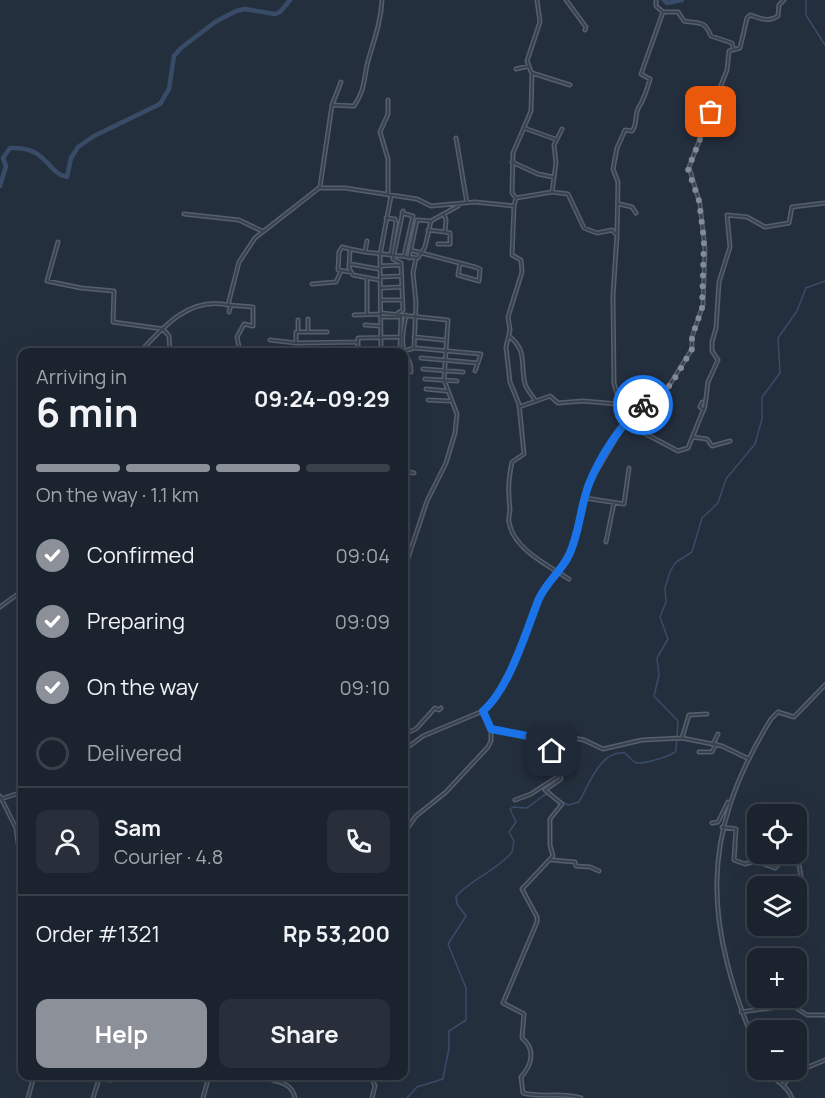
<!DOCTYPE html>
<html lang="en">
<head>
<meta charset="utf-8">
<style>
  body { margin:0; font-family:Manrope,sans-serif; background:#282f3a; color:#f1f3f6; height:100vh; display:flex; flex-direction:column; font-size:22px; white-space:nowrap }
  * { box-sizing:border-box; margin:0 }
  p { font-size:20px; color:#a0a4aa }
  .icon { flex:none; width:33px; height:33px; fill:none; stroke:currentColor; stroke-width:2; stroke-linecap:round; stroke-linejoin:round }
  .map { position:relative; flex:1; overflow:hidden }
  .details { position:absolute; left:18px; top:348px; width:390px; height:732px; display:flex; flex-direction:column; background:#1b232e; border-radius:12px; box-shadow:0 6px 24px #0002,0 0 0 2px #39404a }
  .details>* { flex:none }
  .buttons { position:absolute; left:747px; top:804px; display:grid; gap:12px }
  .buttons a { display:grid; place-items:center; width:60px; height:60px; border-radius:12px; background:#1b232e; box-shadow:0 6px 24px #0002,0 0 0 2px #39404a; font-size:30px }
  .pin { position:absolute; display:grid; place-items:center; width:51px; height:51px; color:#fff; margin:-26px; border-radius:12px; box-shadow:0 3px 9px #0006 }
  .courier { position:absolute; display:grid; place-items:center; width:60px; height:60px; margin:-30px; border:4px solid #1a73e8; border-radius:50%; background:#fff; color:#222; box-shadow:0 2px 8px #0007 }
  .overview em { font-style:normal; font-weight:700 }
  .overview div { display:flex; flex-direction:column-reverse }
  .overview { display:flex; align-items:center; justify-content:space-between; height:102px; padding:0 18px }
  h1 { font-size:39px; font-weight:700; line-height:45px }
  .bar { display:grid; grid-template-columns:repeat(4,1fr); gap:9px 6px; align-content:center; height:72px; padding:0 18px }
  .bar i { height:8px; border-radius:4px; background:#39404a }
  .bar .selected { background:#8c9099 }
  .bar p { grid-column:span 4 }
  .line { display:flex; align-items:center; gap:15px; padding:0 18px; border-top:2px solid #39404a }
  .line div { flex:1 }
  .round { display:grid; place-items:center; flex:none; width:63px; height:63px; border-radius:12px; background:#282f3a }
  ol { padding:0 18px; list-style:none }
  li { display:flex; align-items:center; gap:18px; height:66px }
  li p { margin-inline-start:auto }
  li .icon { padding:6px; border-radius:50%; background:#8c9099; color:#fff; stroke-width:4 }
  li:last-child { color:#a0a4aa }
  li i { width:33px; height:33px; border:3px solid #39404a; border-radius:50% }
  .primary-button { display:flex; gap:12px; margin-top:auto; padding:12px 18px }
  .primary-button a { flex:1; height:69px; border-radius:12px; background:#8c9099; color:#fff; font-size:24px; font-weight:700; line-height:69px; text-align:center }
  .primary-button a+a { background:#282f3a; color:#f1f3f6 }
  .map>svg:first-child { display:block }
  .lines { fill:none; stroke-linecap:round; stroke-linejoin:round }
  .stream { stroke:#394c67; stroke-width:1.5 }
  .river { stroke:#394c67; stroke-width:4.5 }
  .street-casing { stroke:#565f6c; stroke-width:5 }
  .street { stroke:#38414e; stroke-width:2 }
  .done { stroke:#828b98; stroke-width:6; stroke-dasharray:0 10.8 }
  .route { stroke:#1a73e8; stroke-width:8 }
</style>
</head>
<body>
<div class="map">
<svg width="825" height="1098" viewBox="0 0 825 1098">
  <rect width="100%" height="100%" fill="#242f3e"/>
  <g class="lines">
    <path class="stream" d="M806,0V15L825,45
      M559,800L568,805L579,802C589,785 600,750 625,753C629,756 632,762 637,763C644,764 672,756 676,751L678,721L654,696L659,675L657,658L668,639L660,617L666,602L665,588L670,572L675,563L692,552L702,518L718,503L726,479L755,444L762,419V397L780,373L778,338L797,311L806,288L825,281
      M407,1098L417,1087L443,1079L449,1048V1031L466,1020V988L448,944L466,916L457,904L456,897C465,883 498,870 512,852L514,841L509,832L516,822L510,809L513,807L527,808L544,795L550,794"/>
    <path class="river" d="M664,0L667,3L682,0
      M0,186L6,166L3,158L10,148C48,146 46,173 67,177L71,158L78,147L94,136L160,104L169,89L174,56L181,48L215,22L236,11L245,9L275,14L280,12L290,0"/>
    <g class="street-casing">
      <path id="street" d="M566,0L586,27L585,30
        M784,0L779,5L778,16C768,23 760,18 750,15L747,18L740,48L729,51L727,70L689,167L700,204L705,250L703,305L692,337V349L667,389L650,400L625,423L678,451L688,448L705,406L708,382L718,360L712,351V342L716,328L719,282L730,247L727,215L747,217L765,227L789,223L792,207L825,203
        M663,12H678L684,21C701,24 704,20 711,36L732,43L733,48
        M516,69L529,66
        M532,73L570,85
        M388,100V114L380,132L388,159V195
        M332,105L354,106C366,88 363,80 368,61C374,40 381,22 382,0
        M524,128L555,139
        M456,138L467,203
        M512,162L538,174L553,177
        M320,187L332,105L341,82
        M552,192L556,163L554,145L562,129
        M619,204L632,207L636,213
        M514,207L512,255L521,260L522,272L508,317L510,330L506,347L510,382L519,404L524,454L512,462C508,481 508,491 510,509C510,513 508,518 509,522C513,549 549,566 569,579
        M402,213L413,216L404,256
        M184,214L239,220L262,231
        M386,218L395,219L396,223L391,254H389
        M428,230L445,232L446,220L444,214
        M617,233L618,182L613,169L617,148L625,130L632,131C638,124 634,115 639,107C644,99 647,90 650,79L641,74L663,12L656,6V0
        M58,242L47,281L81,288L114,291L113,322L163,329L169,336L170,352
        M438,244H450V233L445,232
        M350,249L365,252L367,241
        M410,250L475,267L480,269L479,281L458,275L460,263
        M365,252L418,258L425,247L431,221L458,206
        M409,258L417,220L431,221
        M350,264L379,269
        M380,266L401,265
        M350,272L338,270L339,252L342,247L350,249L349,268L353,275L379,280
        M380,277L401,276
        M312,284L336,282L341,271
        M402,287L401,263L393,259L403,211
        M380,288L402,287L403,310L398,313
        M381,300H402
        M228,305L253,307V326L244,324L237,337L240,352
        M229,312L231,305
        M381,313L448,320L444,380L457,414L455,433L446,463L427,501L404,570
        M367,314V279
        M354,315L381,314
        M406,315C404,327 400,343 405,354C409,361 411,363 411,372
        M381,317H401L400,352
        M308,319V331
        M298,320V332
        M365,325L380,326
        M509,336C528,351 520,364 525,384C527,390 532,395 535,400
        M414,337L444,340
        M270,340L296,343L358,342V338L399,337
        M358,342V350H400
        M296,343V332H327
        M415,348L481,354L475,371
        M404,351L414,348L416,303L413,273L416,258
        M140,352C163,327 190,296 228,305L239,262L255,238L319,188H345L417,199L431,206L475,202L514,206L516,198
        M381,352L380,255L391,196
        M404,358L407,367L404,376
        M421,358L478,363
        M423,369L463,372
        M425,379L457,381
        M426,389L447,391
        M428,400L450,401
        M702,402L700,407L704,410
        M519,407L550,396L558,403L583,401L618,404
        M404,419V420
        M692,437L707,439L712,446L730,441
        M404,471L414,473
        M585,498L624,504L629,468
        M606,542L614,503
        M0,607L22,591
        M483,711L491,729L533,737L563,736L584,740L603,749L642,740L682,738L722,746L749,759
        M404,734L416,729L435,708L439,710L441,708
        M538,738L552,753
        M573,738C571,752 558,766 561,779L545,790L562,804L550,819V845L553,856L522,889L537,917V922L503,1003L524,1014L522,1038C536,1049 532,1065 521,1077L523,1093C542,1098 562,1092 581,1098
        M682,738L689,715L707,714
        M713,744L718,734
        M404,750L423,736L483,711L494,700L517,656L540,596L571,552L589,484L625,423L614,383L613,296L617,235L612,230L597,233L584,228L568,194L552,192L516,198L512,193L513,153L531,111L532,74L527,61L540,22L537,0
        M699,752H712L716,744
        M0,796L16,828L22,872
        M1,799L22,792
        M515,800L531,794L560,775
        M712,823L718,822L728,802
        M722,827L736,829L734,860L745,864L755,861L775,868L784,858H798L802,883
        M404,833L416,816L446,792L488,747L491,741V729
        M552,860L575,862L576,866L590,867L599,871
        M755,861L758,854
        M741,1012L792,1005L807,1015H825
        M758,1052C705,925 697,839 771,719L778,712L794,717L825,685
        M767,1070C773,1081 787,1084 792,1098
        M90,1076L111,1080L126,1076
        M259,1076C273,1082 292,1080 295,1098
        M371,1076L375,1086L372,1098
        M783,1085L794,1073L825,1060
        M28,1098L34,1076
        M93,1098L99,1079
        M203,1098L209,1076"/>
    </g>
    <use href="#street" class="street"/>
  </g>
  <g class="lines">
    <path class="done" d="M643,405L667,389L677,375L692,349V337L702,308L704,240L699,201L688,169L711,112"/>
    <path class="route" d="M552,751L538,738L491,729L483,711C509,689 526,632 538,601C545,583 561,572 569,555C580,532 580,507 589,484C600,456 621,424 643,405"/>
  </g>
</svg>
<div class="buttons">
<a><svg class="icon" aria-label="locate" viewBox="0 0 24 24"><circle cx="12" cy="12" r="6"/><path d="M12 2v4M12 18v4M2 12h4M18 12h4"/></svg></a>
<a><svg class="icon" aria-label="layers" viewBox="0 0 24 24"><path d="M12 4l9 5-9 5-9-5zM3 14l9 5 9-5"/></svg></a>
<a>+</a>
<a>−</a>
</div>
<div class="pin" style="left:711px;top:112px;background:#ea580c"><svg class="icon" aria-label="bag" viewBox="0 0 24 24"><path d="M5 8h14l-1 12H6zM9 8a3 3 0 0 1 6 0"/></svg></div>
<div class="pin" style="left:552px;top:751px;background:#1f2937"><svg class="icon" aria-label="home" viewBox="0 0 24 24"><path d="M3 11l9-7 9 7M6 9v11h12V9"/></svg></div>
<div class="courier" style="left:643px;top:405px"><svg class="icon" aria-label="bike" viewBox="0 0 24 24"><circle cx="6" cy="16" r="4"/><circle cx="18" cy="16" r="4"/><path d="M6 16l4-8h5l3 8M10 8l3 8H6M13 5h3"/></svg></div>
<section class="details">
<div class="overview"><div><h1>6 min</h1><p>Arriving in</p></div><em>09:24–09:29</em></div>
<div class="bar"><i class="selected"></i><i class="selected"></i><i class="selected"></i><i></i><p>On the way · 1.1 km</p></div>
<ol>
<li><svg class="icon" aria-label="check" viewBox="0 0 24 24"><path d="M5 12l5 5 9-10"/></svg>Confirmed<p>09:04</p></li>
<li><svg class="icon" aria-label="check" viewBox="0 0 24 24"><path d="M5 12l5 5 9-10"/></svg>Preparing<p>09:09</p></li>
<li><svg class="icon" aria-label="check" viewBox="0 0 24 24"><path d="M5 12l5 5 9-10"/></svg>On the way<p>09:10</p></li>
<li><i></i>Delivered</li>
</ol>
<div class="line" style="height:108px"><a class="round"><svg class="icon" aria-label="person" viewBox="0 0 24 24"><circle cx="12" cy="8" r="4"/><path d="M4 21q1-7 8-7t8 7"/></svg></a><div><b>Sam</b><p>Courier · 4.8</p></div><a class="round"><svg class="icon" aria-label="phone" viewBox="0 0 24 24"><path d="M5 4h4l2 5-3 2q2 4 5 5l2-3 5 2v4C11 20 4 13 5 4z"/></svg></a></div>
<div class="line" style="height:78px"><div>Order #1321</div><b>Rp 53,200</b></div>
<div class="primary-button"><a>Help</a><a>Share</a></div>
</section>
</div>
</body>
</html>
